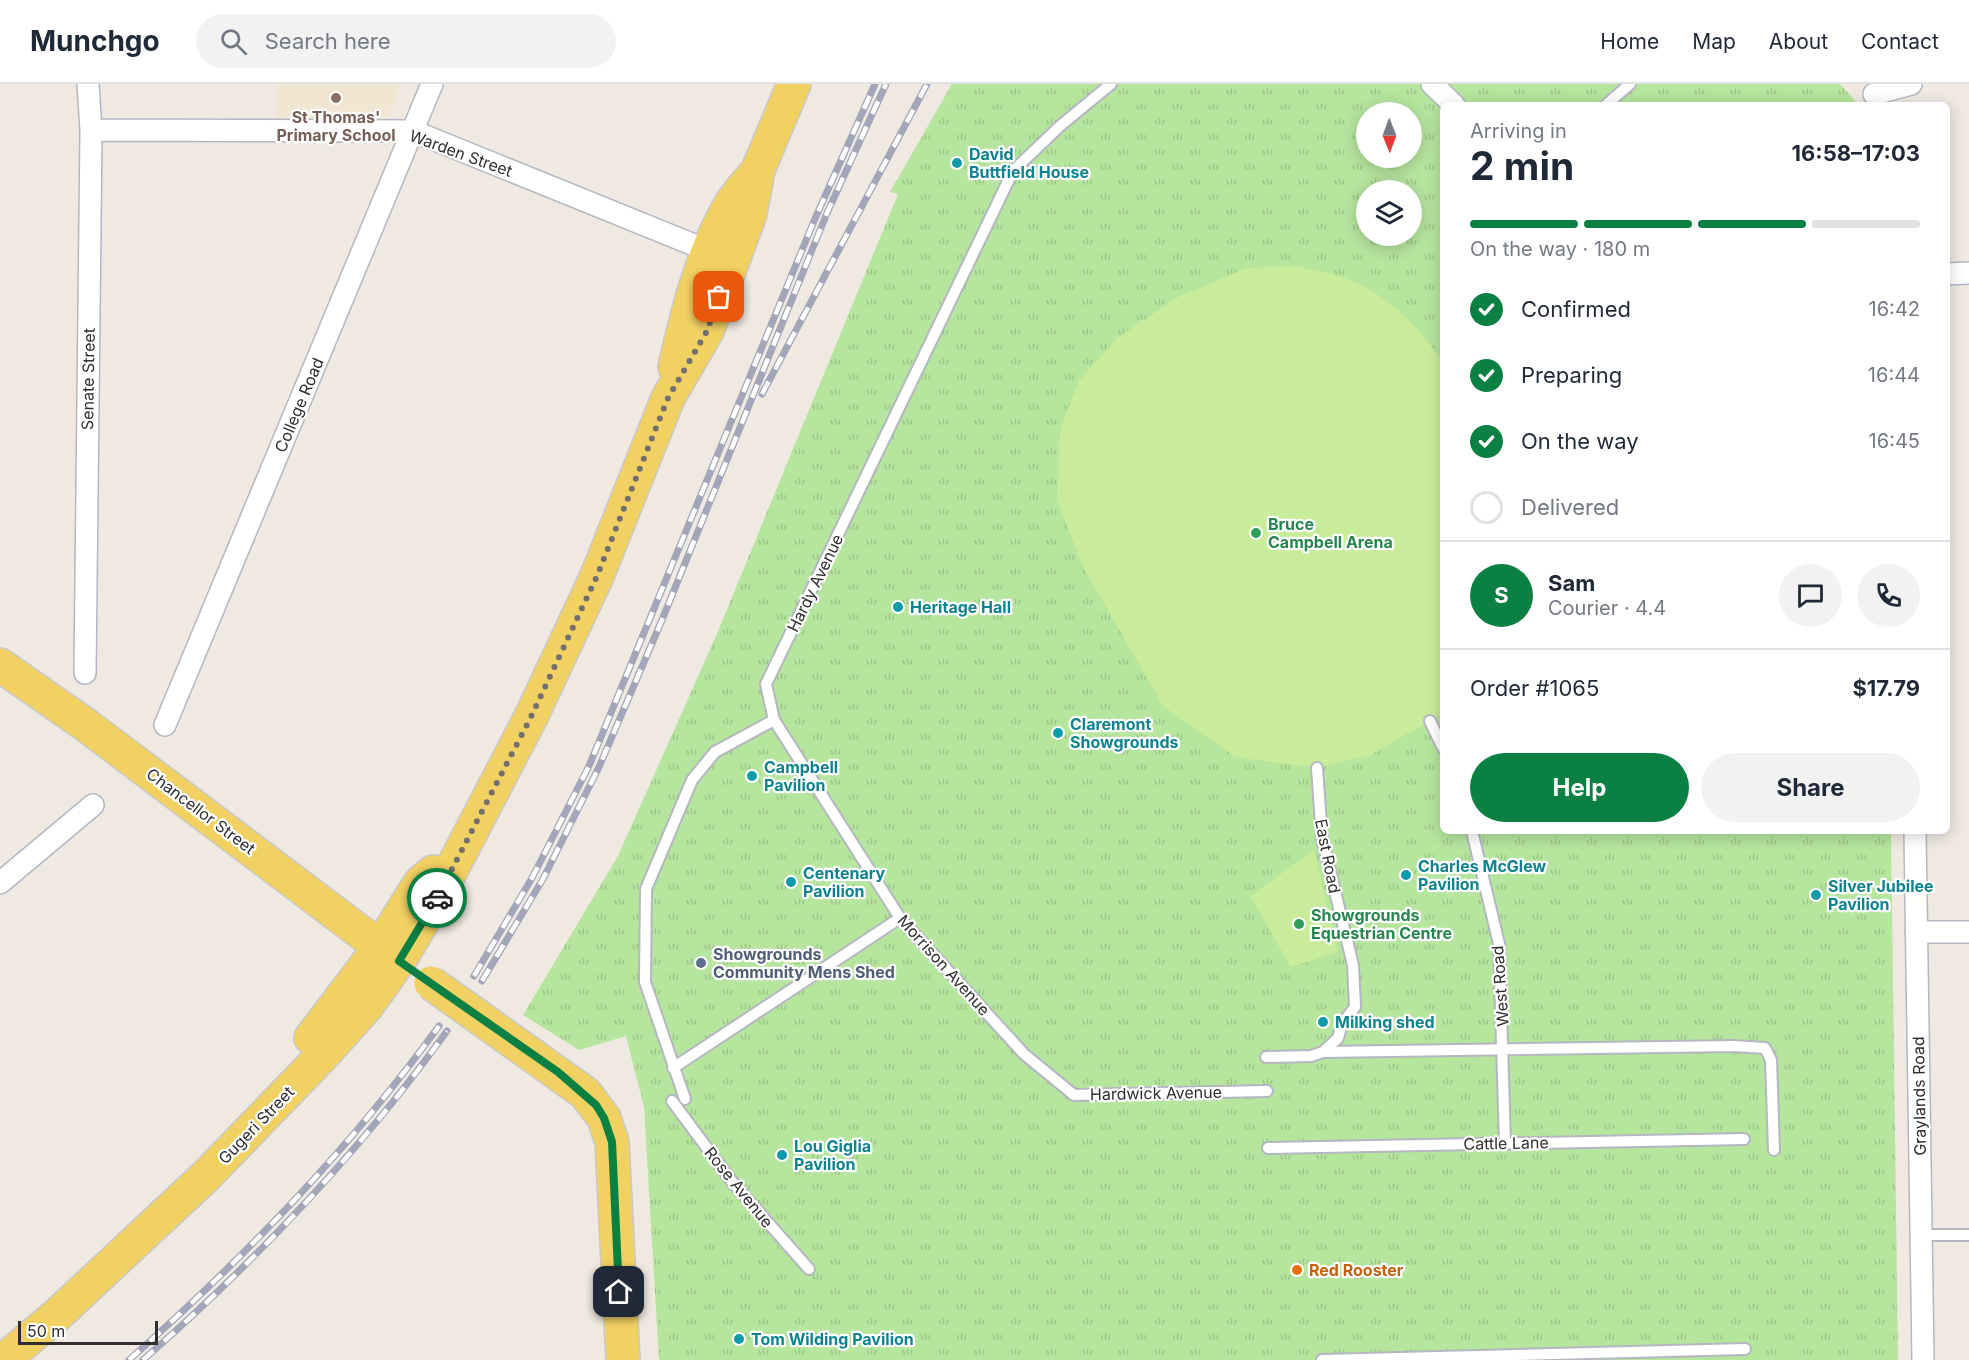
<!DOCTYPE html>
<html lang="en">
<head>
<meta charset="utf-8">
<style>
  body { margin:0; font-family:Inter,sans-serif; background:#f2f2f3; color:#1f2937; height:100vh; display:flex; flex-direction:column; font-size:22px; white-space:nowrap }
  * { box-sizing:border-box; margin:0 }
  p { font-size:20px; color:#747a83 }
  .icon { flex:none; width:33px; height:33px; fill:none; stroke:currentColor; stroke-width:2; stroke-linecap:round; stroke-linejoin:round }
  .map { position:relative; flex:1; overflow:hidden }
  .sheet { position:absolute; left:1440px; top:18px; width:510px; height:732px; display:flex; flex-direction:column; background:#fff; border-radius:9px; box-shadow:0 3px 15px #0003 }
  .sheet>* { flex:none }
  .needle { width:39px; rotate:179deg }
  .tools { position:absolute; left:1356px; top:18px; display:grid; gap:12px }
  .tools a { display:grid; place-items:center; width:66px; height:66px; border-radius:50%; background:#fff; box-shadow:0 3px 15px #0003; font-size:30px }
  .scale { position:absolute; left:18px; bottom:15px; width:140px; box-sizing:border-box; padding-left:6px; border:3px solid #2e2e2e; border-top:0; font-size:16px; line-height:21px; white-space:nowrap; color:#2e2e2e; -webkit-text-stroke:4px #fff; paint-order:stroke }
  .pin { position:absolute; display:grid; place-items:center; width:51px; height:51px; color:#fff; margin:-26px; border-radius:12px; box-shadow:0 3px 9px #0006 }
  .courier { position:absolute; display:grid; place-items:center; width:60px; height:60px; margin:-30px; border:4px solid #0b8043; border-radius:50%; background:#fff; color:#222; box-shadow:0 2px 8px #0007 }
  .headline em { font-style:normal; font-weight:700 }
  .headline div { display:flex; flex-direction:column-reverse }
  .headline { display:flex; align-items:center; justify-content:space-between; height:102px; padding:0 30px }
  h1 { font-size:39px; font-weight:700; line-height:45px }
  .bar { display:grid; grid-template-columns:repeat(4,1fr); gap:9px 6px; align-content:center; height:72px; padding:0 30px }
  .bar i { height:8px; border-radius:4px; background:#e0e1e3 }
  .bar .current { background:#0b8043 }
  .bar p { grid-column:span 4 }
  .line { display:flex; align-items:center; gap:15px; padding:0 30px; border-top:2px solid #e0e1e3 }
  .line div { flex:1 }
  .round { display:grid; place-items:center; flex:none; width:63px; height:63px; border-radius:32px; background:#f2f2f3 }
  ol { padding:0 30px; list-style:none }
  li { display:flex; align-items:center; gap:18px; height:66px }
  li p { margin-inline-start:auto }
  li .icon { padding:6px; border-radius:50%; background:#0b8043; color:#fff; stroke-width:4 }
  li:last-child { color:#747a83 }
  li i { width:33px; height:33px; border:3px solid #e0e1e3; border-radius:50% }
  .button { display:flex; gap:12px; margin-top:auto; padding:12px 30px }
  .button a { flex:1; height:69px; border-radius:36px; background:#0b8043; color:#fff; font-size:24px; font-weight:700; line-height:69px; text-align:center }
  .button a+a { background:#f2f2f3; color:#1f2937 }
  header { display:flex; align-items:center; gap:36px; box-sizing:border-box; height:84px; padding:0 30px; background:#fff; border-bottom:2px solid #e0e1e3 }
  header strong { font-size:28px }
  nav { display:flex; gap:33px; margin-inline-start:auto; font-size:21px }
  .search { width:420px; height:54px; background:#f2f2f3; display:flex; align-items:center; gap:15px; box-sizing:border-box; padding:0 21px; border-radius:33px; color:#747a83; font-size:22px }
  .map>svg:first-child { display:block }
  .education { fill:#f0e6d1 }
  .grass { fill:url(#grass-tufts); fill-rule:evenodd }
  .pitch { fill:#c9ec9a }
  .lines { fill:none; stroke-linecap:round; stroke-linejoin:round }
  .lane-casing { stroke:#b4b7c1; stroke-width:14 }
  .street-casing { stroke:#b4b7c1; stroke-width:24 }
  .primary-casing { stroke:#c9c9c9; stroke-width:36 }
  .lane { stroke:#fff; stroke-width:10 }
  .street { stroke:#fff; stroke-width:21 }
  .primary { stroke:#f2d163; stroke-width:33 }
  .rail-casing { stroke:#a3a6b8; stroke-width:7 }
  .rail { stroke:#fff; stroke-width:4.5; stroke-dasharray:14; stroke-linecap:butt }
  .primary-bridge-casing { stroke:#c9c9c9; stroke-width:36; stroke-linecap:butt }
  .primary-bridge { stroke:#f2d163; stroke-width:33 }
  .done { stroke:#726f6d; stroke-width:6; stroke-dasharray:0 10.8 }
  .route { stroke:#0b8043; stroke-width:8 }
  .education-dot { fill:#8d6e63; stroke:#fff; stroke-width:2 }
  .culture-dot { fill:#0f9aa8; stroke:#fff; stroke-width:2 }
  .leisure-dot { fill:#2e9e5b; stroke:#fff; stroke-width:2 }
  .service-dot { fill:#5c6f8a; stroke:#fff; stroke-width:2 }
  .food-dot { fill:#e8710a; stroke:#fff; stroke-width:2 }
  .labels { text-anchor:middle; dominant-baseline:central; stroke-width:4.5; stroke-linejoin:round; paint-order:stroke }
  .education-label { font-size:16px; font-weight:bold; fill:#785e54; stroke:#fff }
  .street-label { font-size:16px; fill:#2e2e2e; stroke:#fff }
  .culture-label { font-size:16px; font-weight:bold; fill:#0d838f; stroke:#fff; text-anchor:start }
  .leisure-label { font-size:16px; font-weight:bold; fill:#27864d; stroke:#fff; text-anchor:start }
  .service-label { font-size:16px; font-weight:bold; fill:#4e5e75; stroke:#fff; text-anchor:start }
  .food-label { font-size:16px; font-weight:bold; fill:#c56008; stroke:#fff; text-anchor:start }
</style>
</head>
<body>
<header>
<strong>Munchgo</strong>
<div class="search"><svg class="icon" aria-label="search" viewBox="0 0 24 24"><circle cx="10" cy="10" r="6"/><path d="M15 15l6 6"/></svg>Search here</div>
<nav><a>Home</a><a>Map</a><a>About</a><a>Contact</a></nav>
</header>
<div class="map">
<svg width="1969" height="1276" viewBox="0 0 1969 1276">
  <defs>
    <pattern id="grass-tufts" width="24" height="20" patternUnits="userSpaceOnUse" patternTransform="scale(1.5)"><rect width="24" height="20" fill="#b6e59e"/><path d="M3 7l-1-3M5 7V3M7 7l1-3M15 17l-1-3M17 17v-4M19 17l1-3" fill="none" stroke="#9dc588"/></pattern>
  </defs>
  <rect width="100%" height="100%" fill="#efe9e1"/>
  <path class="education" d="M276,0H401L388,33L276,36Z"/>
  <path class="grass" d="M952,0H1840L1859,21H1443V747H1891L1898,1276H659L644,1023L626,952L579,966L523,931L618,772L716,552L898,110L890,108ZM1366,28H1412V74H1366ZM1366,106H1412V152H1366Z"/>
  <path class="pitch" d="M1295,182C1313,186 1333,189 1350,196C1385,209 1425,247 1443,280V629L1371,671L1317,684L1235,673L1163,622L1083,483L1057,415L1060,345L1079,297L1117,254L1178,213L1246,184Z
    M1314,766L1338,868L1291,883L1250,812Z"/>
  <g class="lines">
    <g class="lane-casing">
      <path id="lane" d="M1606,21L1630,0
        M774,636L900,834L1024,970L1074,1011L1267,1007
        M1430,637L1443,664
        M1472,747L1499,860L1505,1059
        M1323,968L1734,962L1765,964L1771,976L1774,1066
        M1266,973L1311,972L1323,968L1338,954L1342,940L1355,923L1353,881L1322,754L1317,684
        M673,984L900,834
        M685,1015L645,898L646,805L692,696L715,668L774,636L766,600L1013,87L1060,42L1111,0
        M672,1017L733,1099L809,1185
        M1268,1064L1744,1055
        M1921,1151H1969
        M1322,1276L1745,1265"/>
    </g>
    <g class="street-casing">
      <path id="street" d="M1432,0L1454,21
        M1874,10L1911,0
        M91,46L413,47L709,167
        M1947,190L1969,189
        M85,589L91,46L88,0
        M165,641L432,0
        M1915,747L1923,1276
        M0,799L93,721
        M1916,848H1969"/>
    </g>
    <g class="primary-casing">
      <path id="primary" d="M675,283C687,230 701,173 728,125C734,113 745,102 753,92
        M0,581L86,641L396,875
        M494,944L585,1009L604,1034L612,1058L623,1276
        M311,954L380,863L420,799L433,788
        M4,1276L57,1231L206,1092L324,970L367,922L399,877L435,817L531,633L597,492L668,314L707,247L750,130L758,86L794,0"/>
    </g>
    <use href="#lane" class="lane"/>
    <use href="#street" class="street"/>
    <use href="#primary" class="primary"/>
    <g class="rail-casing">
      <path id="rail" d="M762,310L927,0
        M474,892L532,794L589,682L814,137L875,0
        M482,897L543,795L599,683L662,536L827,129L886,0
        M129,1276C245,1173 347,1068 439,942
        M143,1276C257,1176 358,1070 447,947"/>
    </g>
    <use href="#rail" class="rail"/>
    <g class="primary-bridge-casing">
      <path id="primary-bridge" d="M431,899L494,944"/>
    </g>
    <use href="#primary-bridge" class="primary-bridge"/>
  </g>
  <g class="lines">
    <path class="done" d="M437,814L531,633L597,492L668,314L707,247L719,213"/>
    <path class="route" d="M437,814L399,877L558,988L596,1021L604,1034L612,1058L619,1208"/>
  </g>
  <circle class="education-dot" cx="336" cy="14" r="6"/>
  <g class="culture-dot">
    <circle cx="957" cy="79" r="6"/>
    <circle cx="898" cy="523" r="6"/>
    <circle cx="1058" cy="649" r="6"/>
    <circle cx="752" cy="692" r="6"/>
    <circle cx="1406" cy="791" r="6"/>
    <circle cx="791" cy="798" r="6"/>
    <circle cx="1816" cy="811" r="6"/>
    <circle cx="1323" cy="938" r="6"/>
    <circle cx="782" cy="1071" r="6"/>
    <circle cx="739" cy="1255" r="6"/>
  </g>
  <g class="leisure-dot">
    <circle cx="1256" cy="449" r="6"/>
    <circle cx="1299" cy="840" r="6"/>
  </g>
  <circle class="service-dot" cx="701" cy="879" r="6"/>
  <circle class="food-dot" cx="1297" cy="1186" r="6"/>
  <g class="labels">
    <g class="education-label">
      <text x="336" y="33">St Thomas'<tspan x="336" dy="18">Primary School</tspan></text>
    </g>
    <g class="street-label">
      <text transform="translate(461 69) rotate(20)">Warden Street</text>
      <text transform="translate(88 295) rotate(-89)">Senate Street</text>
      <text transform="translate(299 321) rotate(-67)">College Road</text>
      <text transform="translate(815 499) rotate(-64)">Hardy Avenue</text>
      <text transform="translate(201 727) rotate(37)">Chancellor Street</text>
      <text transform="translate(1328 772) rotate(79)">East Road</text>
      <text transform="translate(944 881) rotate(48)">Morrison Avenue</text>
      <text transform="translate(1500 902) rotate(-94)">West Road</text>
      <text transform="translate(1156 1009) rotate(-1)">Hardwick Avenue</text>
      <text transform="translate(1919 1012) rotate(-91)">Graylands Road</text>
      <text transform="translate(256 1041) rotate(-46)">Gugeri Street</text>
      <text transform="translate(1506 1059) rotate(-1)">Cattle Lane</text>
      <text transform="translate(739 1103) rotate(51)">Rose Avenue</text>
    </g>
    <g class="culture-label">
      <text x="969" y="70">David<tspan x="969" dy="18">Buttfield House</tspan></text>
      <text x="910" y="523">Heritage Hall</text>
      <text x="1070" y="640">Claremont<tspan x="1070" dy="18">Showgrounds</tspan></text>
      <text x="764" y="683">Campbell<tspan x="764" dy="18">Pavilion</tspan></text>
      <text x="1418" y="782">Charles McGlew<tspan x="1418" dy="18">Pavilion</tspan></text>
      <text x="803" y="789">Centenary<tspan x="803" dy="18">Pavilion</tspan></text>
      <text x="1828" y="802">Silver Jubilee<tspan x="1828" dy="18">Pavilion</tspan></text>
      <text x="1335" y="938">Milking shed</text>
      <text x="794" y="1062">Lou Giglia<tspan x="794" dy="18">Pavilion</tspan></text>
      <text x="751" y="1255">Tom Wilding Pavilion</text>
    </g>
    <g class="leisure-label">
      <text x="1268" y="440">Bruce<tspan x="1268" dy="18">Campbell Arena</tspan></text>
      <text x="1311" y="831">Showgrounds<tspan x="1311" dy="18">Equestrian Centre</tspan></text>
    </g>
    <g class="service-label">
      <text x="713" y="870">Showgrounds<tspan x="713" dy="18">Community Mens Shed</tspan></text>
    </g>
    <g class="food-label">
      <text x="1309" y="1186">Red Rooster</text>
    </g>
  </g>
</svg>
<div class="tools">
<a><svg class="needle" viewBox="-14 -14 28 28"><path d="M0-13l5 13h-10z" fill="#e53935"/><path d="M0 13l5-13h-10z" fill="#747a83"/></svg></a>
<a><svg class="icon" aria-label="layers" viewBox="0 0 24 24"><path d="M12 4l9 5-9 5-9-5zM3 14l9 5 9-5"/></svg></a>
</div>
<div class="scale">50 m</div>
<div class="pin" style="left:719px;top:213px;background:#ea580c"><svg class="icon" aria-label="bag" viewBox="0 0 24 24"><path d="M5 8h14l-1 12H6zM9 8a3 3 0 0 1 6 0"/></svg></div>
<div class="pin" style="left:619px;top:1208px;background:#1f2937"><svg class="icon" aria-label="home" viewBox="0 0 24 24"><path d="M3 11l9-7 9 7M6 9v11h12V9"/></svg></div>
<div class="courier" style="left:437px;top:814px"><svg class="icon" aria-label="car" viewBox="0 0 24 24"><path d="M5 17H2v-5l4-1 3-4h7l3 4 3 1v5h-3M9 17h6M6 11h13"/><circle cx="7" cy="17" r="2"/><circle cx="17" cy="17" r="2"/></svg></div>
<section class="sheet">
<div class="headline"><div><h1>2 min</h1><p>Arriving in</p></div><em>16:58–17:03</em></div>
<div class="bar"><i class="current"></i><i class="current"></i><i class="current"></i><i></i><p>On the way · 180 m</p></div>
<ol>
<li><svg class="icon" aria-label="check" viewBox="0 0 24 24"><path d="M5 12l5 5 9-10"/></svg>Confirmed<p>16:42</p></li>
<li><svg class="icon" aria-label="check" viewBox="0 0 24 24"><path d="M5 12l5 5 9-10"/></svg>Preparing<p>16:44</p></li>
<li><svg class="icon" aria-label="check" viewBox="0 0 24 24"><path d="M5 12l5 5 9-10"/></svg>On the way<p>16:45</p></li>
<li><i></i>Delivered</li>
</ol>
<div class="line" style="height:108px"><b class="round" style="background:#0b8043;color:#fff">S</b><div><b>Sam</b><p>Courier · 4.4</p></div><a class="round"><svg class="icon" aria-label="chat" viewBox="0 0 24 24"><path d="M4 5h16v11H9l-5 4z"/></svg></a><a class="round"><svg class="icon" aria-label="phone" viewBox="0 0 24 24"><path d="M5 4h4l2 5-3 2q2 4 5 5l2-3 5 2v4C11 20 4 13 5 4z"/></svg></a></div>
<div class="line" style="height:78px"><div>Order #1065</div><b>$17.79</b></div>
<div class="button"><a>Help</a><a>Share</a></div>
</section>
</div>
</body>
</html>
